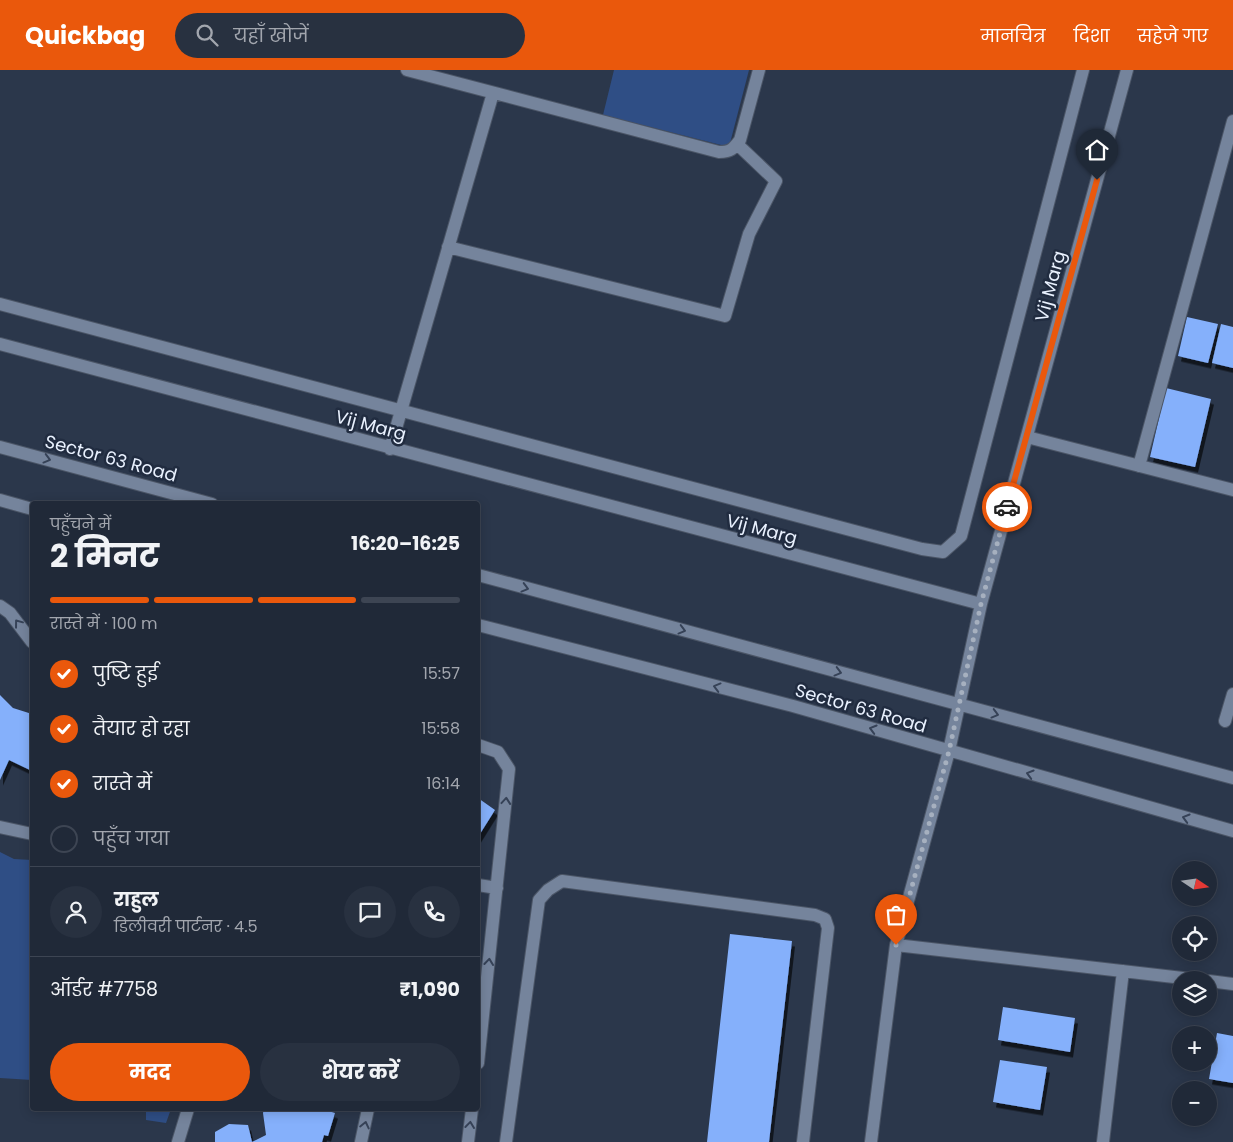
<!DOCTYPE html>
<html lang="hi">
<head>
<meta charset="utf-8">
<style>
  body { margin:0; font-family:Poppins,"Noto Sans Devanagari",sans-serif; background:#283140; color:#f1f3f6; height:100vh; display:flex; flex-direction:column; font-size:19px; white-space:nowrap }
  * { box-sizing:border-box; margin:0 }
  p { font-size:16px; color:#a2a6ae }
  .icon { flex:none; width:28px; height:28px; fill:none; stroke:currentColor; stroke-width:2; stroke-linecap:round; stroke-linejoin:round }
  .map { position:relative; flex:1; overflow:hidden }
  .side { position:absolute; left:30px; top:431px; width:450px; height:610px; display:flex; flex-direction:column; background:#202938; border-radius:5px; box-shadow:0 2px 12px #0003,0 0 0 1px #3d4553 }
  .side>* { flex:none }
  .needle { width:32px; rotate:103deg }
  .controls { position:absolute; left:1172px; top:791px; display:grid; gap:10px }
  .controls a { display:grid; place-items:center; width:45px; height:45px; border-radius:50%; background:#202938; box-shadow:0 2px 12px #0003,0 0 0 1px #3d4553; font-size:25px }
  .pin { position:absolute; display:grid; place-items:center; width:42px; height:42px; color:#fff; margin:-51px -21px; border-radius:50% 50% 50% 0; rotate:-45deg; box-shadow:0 0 5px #0007 }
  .pin .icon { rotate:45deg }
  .courier { position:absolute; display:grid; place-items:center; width:50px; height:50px; margin:-25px; border:4px solid #ea580c; border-radius:50%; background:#fff; color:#222; box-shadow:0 1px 6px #0007 }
  .overview em { font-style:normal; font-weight:700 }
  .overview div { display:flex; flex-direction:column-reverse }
  .overview { display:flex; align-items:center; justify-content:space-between; height:85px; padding:0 20px }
  h1 { font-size:32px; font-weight:700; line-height:38px }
  .bar { display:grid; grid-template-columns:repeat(4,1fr); gap:8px 5px; align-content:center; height:60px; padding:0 20px }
  .bar i { height:6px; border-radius:4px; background:#3d4553 }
  .bar .active { background:#ea580c }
  .bar p { grid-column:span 4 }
  .line { display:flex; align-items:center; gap:12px; padding:0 20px; border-top:1px solid #3d4553 }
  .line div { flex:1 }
  .round { display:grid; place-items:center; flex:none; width:52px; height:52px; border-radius:26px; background:#283140 }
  ol { padding:0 20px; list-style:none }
  li { display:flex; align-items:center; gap:15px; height:55px }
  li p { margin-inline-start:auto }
  li .icon { padding:5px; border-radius:50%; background:#ea580c; color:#fff; stroke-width:4 }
  li:last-child { color:#a2a6ae }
  li i { width:28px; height:28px; border:2px solid #3d4553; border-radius:50% }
  .cta { display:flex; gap:10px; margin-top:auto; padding:10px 20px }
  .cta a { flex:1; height:58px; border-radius:30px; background:#ea580c; color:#fff; font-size:20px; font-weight:700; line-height:58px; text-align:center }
  .cta a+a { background:#283140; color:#f1f3f6 }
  header { display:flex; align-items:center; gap:30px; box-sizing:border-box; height:70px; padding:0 25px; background:#ea580c; color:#fff }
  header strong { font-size:24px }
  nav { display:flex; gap:28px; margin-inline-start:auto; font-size:18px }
  .search { width:350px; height:45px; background:#283140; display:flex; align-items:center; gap:12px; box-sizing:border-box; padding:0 18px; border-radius:28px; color:#a2a6ae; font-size:19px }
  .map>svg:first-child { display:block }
  .green { fill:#2f4e85 }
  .building { fill:#85b0fb; filter:url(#shadow) }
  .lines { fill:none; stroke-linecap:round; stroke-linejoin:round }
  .minor-casing { stroke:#4b5566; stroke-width:14 }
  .minor { stroke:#75849c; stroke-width:12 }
  .oneway { stroke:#364257 }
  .done { stroke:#a6b0bf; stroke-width:5; stroke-dasharray:0 9 }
  .route { stroke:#ea580c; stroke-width:6 }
  .labels { text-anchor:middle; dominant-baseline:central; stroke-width:5; stroke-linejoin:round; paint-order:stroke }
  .street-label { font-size:18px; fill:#e9f1fe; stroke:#212c40 }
</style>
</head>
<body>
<header>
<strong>Quickbag</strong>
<div class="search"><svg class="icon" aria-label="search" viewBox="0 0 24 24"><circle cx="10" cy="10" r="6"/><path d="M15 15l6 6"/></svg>यहाँ खोजें</div>
<nav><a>मानचित्र</a><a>दिशा</a><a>सहेजे गए</a></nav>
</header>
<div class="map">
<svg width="1233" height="1072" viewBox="0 0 1233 1072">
  <defs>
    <filter id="shadow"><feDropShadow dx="3" dy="5.5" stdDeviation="0" flood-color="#0009"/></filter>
  </defs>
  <rect width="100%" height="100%" fill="#2b374b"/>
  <path class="green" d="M614,0H749L729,77L603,45Z
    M0,782L14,789L32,790V1010L0,1008Z
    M146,1039H171L166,1053L146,1050Z"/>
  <path class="building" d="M1187,247L1218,254L1208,293L1178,286Z
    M1221,254L1233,257V298L1212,293Z
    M1166,318L1211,329L1195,397L1150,387Z
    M0,625L13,638L32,644V701L9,690L0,710Z
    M478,728L495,740L478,767Z
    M730,864L792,871L769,1072H707Z
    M1003,937L1075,948L1070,982L998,970Z
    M1217,963L1233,966V1013L1209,1009Z
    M1000,990L1047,997L1040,1040L993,1032Z
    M264,1039H325V1040L335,1043L328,1066L324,1065L322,1072H215V1062L229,1054L248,1055L252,1072L266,1065L263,1043Z"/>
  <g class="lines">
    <g class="minor-casing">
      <path id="minor" d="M407,0L719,82C731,82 733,79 740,70L759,0
        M448,177L725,246L749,164L776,111L737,74
        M0,234L922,479L943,482L961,466L1083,0
        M0,274L981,534
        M1027,367L1233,420
        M0,377L212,434
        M390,379L493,23
        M1139,396L1233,51
        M0,430L32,439
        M478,505L1233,708
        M0,536L10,543L32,572
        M478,555L793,636L1233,761
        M1225,651L1233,624
        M478,675L498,682L509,699L478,993
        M0,757L32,764
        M478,815L497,818
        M896,875L1200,910
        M1209,911L1233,914
        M178,1072L188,1039
        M361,1072L368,1039
        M468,1072L472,1039
        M506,1072L539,830L548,820L562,811L815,845L825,849L828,858L803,1072
        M871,1072L896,875L949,681L981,534L1127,0
        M1103,1072L1123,901"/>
    </g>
    <use href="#minor" class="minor"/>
  </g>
  <defs><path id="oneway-chevron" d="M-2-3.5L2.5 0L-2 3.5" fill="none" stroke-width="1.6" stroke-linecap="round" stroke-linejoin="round" transform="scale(1.25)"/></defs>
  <g class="oneway">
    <use href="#oneway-chevron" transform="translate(47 389) rotate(15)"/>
    <use href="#oneway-chevron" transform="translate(525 518) rotate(15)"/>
    <use href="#oneway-chevron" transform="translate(18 553) rotate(-127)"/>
    <use href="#oneway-chevron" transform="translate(682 560) rotate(15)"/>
    <use href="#oneway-chevron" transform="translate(838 602) rotate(15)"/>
    <use href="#oneway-chevron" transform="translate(717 617) rotate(-165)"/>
    <use href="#oneway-chevron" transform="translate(995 644) rotate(15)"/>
    <use href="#oneway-chevron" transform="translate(873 659) rotate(-164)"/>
    <use href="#oneway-chevron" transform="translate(1030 704) rotate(-164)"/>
    <use href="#oneway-chevron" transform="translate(506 731) rotate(-85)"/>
    <use href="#oneway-chevron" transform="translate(1186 748) rotate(-164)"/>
    <use href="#oneway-chevron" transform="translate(489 892) rotate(-84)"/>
    <use href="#oneway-chevron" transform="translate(365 1055) rotate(-77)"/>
    <use href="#oneway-chevron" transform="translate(470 1055) rotate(-83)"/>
  </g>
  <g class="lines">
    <path class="done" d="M896,875L949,681L981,534L1007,437"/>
    <path class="route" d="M1007,437L1097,110"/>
  </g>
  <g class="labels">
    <g class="street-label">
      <text transform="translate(1050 216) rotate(-75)">Vij Marg</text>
      <text transform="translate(371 355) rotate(15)">Vij Marg</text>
      <text transform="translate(111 388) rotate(15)">Sector 63 Road</text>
      <text transform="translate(762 459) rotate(15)">Vij Marg</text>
      <text transform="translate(861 638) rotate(16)">Sector 63 Road</text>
    </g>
  </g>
</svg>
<div class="controls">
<a><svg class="needle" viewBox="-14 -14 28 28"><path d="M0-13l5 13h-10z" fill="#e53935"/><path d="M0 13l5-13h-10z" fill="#a2a6ae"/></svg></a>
<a><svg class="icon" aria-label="locate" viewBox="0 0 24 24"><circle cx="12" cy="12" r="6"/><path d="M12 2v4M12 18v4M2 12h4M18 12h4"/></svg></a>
<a><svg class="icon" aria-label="layers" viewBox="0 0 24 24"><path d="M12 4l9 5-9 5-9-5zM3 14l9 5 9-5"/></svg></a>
<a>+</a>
<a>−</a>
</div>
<div class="pin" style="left:896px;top:875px;background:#ea580c"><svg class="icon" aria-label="bag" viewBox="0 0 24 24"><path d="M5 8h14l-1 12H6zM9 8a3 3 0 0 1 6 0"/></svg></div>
<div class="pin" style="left:1097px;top:110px;background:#1f2937"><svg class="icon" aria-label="home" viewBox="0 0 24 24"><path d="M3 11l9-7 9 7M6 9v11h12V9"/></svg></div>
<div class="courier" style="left:1007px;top:437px"><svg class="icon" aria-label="car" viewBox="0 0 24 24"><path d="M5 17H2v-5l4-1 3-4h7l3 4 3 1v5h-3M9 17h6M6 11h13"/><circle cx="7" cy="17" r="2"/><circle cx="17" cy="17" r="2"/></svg></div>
<section class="side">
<div class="overview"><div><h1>2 मिनट</h1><p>पहुँचने में</p></div><em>16:20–16:25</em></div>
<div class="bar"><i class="active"></i><i class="active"></i><i class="active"></i><i></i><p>रास्ते में · 100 m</p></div>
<ol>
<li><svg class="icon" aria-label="check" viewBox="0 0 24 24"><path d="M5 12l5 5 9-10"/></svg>पुष्टि हुई<p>15:57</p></li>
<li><svg class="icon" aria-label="check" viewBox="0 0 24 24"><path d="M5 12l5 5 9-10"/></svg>तैयार हो रहा<p>15:58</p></li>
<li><svg class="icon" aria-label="check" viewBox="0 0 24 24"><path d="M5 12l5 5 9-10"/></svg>रास्ते में<p>16:14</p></li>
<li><i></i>पहुँच गया</li>
</ol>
<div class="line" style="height:90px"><a class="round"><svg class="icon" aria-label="person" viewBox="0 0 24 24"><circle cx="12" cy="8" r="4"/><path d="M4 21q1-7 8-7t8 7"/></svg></a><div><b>राहुल</b><p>डिलीवरी पार्टनर · 4.5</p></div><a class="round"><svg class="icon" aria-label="chat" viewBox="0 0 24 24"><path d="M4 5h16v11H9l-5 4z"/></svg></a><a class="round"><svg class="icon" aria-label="phone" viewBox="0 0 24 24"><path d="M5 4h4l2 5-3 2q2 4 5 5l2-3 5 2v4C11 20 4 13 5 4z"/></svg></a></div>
<div class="line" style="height:65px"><div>ऑर्डर #7758</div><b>₹1,090</b></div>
<div class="cta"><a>मदद</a><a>शेयर करें</a></div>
</section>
</div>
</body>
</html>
